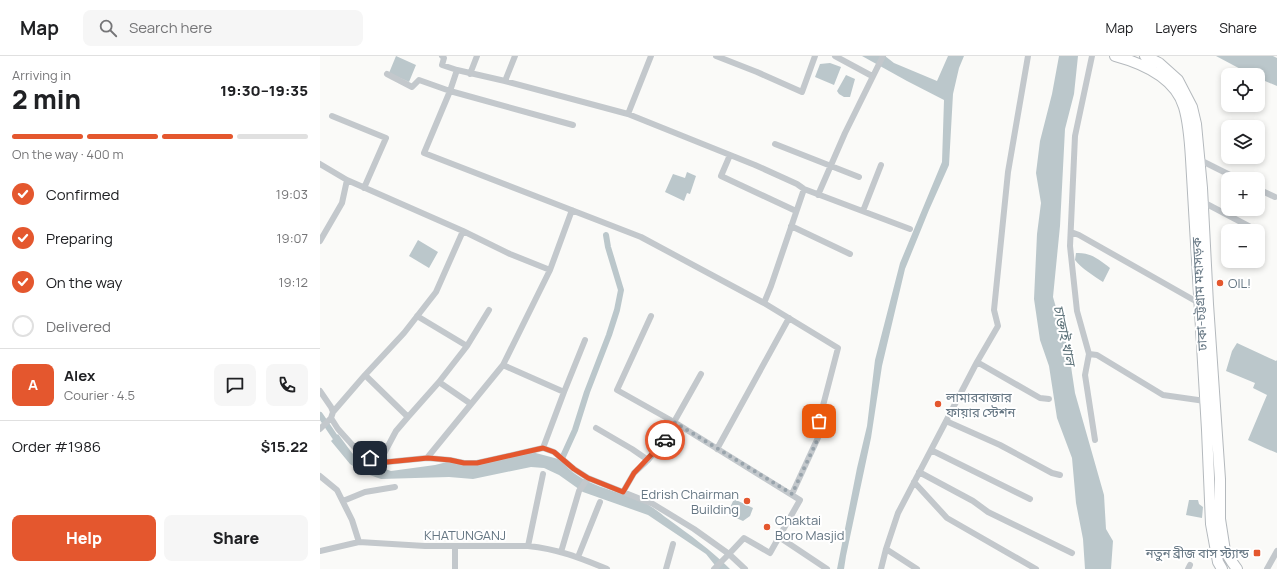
<!DOCTYPE html>
<html lang="en">
<head>
<meta charset="utf-8">
<style>
  body { margin:0; font-family:Manrope,"Noto Sans Bengali",sans-serif; background:#f6f6f6; color:#202124; height:100vh; display:flex; flex-direction:column; font-size:15px; white-space:nowrap }
  * { box-sizing:border-box; margin:0 }
  p { font-size:13px; color:#757577 }
  .icon { flex:none; width:22px; height:22px; fill:none; stroke:currentColor; stroke-width:2; stroke-linecap:round; stroke-linejoin:round }
  .map { position:relative; flex:1; overflow:hidden }
  .side { display:flex; flex-direction:column; background:#fff; width:320px }
  .side>* { flex:none }
  .controls { position:absolute; left:901px; top:12px; display:grid; gap:8px }
  .controls a { display:grid; place-items:center; width:44px; height:44px; border-radius:8px; background:#fff; box-shadow:0 2px 6px #0003; font-size:20px }
  .pin { position:absolute; display:grid; place-items:center; width:34px; height:34px; color:#fff; margin:-17px; border-radius:8px; box-shadow:0 2px 6px #0006 }
  .courier { position:absolute; display:grid; place-items:center; width:40px; height:40px; margin:-20px; border:3px solid #e4572e; border-radius:50%; background:#fff; color:#222; box-shadow:0 1px 5px #0007 }
  .summary em { font-style:normal; font-weight:800 }
  .summary div { display:flex; flex-direction:column-reverse }
  .summary { display:flex; align-items:center; justify-content:space-between; height:68px; padding:0 12px }
  h1 { font-size:26px; font-weight:800; line-height:30px }
  .bar { display:grid; grid-template-columns:repeat(4,1fr); gap:6px 4px; align-content:center; height:48px; padding:0 12px }
  .bar i { height:5px; border-radius:3px; background:#e0e0e0 }
  .bar .current { background:#e4572e }
  .bar p { grid-column:span 4 }
  .line { display:flex; align-items:center; gap:10px; padding:0 12px; border-top:1px solid #e0e0e0 }
  .line div { flex:1 }
  .round { display:grid; place-items:center; flex:none; width:42px; height:42px; border-radius:8px; background:#f6f6f6 }
  ol { padding:0 12px; list-style:none }
  li { display:flex; align-items:center; gap:12px; height:44px }
  li p { margin-inline-start:auto }
  li .icon { padding:4px; border-radius:50%; background:#e4572e; color:#fff; stroke-width:4 }
  li:last-child { color:#757577 }
  li i { width:22px; height:22px; border:2px solid #e0e0e0; border-radius:50% }
  .button { display:flex; gap:8px; margin-top:auto; padding:8px 12px }
  .button a { flex:1; height:46px; border-radius:8px; background:#e4572e; color:#fff; font-size:16px; font-weight:800; line-height:46px; text-align:center }
  .button a+a { background:#f6f6f6; color:#202124 }
  header { display:flex; align-items:center; gap:24px; box-sizing:border-box; height:56px; padding:0 20px; background:#fff; border-bottom:1px solid #e0e0e0 }
  header strong { font-size:19px }
  nav { display:flex; gap:22px; margin-inline-start:auto; font-size:14px }
  .search { width:280px; height:36px; background:#f6f6f6; display:flex; align-items:center; gap:10px; box-sizing:border-box; padding:0 14px; border-radius:8px; color:#757577; font-size:15px }
  main { display:flex; flex:1; min-height:0 }
  .map>svg:first-child { display:block }
  .water { fill:#bbc7cb }
  .lines { fill:none; stroke-linecap:round; stroke-linejoin:round }
  .canal { stroke:#bbc7cb; stroke-width:6 }
  .trunk-casing { stroke:#b4b9bd; stroke-width:12 }
  .minor { stroke:#c3c8cc; stroke-width:6 }
  .trunk { stroke:#fff; stroke-width:10 }
  .done { stroke:#99a4ac; stroke-width:4; stroke-dasharray:0 7.2 }
  .route { stroke:#e4572e; stroke-width:5 }
  .poi-dot { fill:#e4572e; stroke:#fff; stroke-width:1.5 }
  .labels { text-anchor:middle; dominant-baseline:central; stroke-width:4; stroke-linejoin:round; paint-order:stroke }
  .poi-label { font-size:13px; fill:#657683; stroke:#fff; text-anchor:start }
  .street-label { font-size:13px; fill:#657683; stroke:#fff }
  .water-label { font-size:14px; font-style:italic; fill:#60757c; stroke:#fff }
</style>
</head>
<body>
<header>
<strong>Map</strong>
<div class="search"><svg class="icon" aria-label="search" viewBox="0 0 24 24"><circle cx="10" cy="10" r="6"/><path d="M15 15l6 6"/></svg>Search here</div>
<nav><a>Map</a><a>Layers</a><a>Share</a></nav>
</header>
<main>
<section class="side">
<div class="summary"><div><h1>2 min</h1><p>Arriving in</p></div><em>19:30–19:35</em></div>
<div class="bar"><i class="current"></i><i class="current"></i><i class="current"></i><i></i><p>On the way · 400 m</p></div>
<ol>
<li><svg class="icon" aria-label="check" viewBox="0 0 24 24"><path d="M5 12l5 5 9-10"/></svg>Confirmed<p>19:03</p></li>
<li><svg class="icon" aria-label="check" viewBox="0 0 24 24"><path d="M5 12l5 5 9-10"/></svg>Preparing<p>19:07</p></li>
<li><svg class="icon" aria-label="check" viewBox="0 0 24 24"><path d="M5 12l5 5 9-10"/></svg>On the way<p>19:12</p></li>
<li><i></i>Delivered</li>
</ol>
<div class="line" style="height:72px"><b class="round" style="background:#e4572e;color:#fff">A</b><div><b>Alex</b><p>Courier · 4.5</p></div><a class="round"><svg class="icon" aria-label="chat" viewBox="0 0 24 24"><path d="M4 5h16v11H9l-5 4z"/></svg></a><a class="round"><svg class="icon" aria-label="phone" viewBox="0 0 24 24"><path d="M5 4h4l2 5-3 2q2 4 5 5l2-3 5 2v4C11 20 4 13 5 4z"/></svg></a></div>
<div class="line" style="height:52px"><div>Order #1986</div><b>$15.22</b></div>
<div class="button"><a>Help</a><a>Share</a></div>
</section>
<div class="map">
<svg width="957" height="513" viewBox="0 0 957 513">
  <rect width="100%" height="100%" fill="#fafaf8"/>
  <path class="water" d="M76,0L96,9L89,26L69,17Z
    M542,0H565L574,7L617,25L628,0H644L639,12L633,38L629,109L609,154L585,213L562,310L551,382L526,500L524,513H517L537,412L547,370L555,304L580,207L622,106L624,44L587,25Z
    M739,0H758L754,38L745,73L740,170L733,241L749,297L755,337L784,439L786,473L793,485L791,513H765L763,483L756,447L752,402L737,362L729,310L720,284L714,243L717,178L721,147L716,117L720,85L732,38Z
    M896,0H953L957,2V30L938,22V19H932L928,17Z
    M510,7L521,11L514,29L495,21L500,8Z
    M526,19L535,23L530,41H524L519,38L517,35Z
    M367,116L376,120L370,138L367,137L364,145L345,136L353,118L365,122Z
    M98,184L118,196L109,212L89,200Z
    M756,197C770,196 780,204 790,212L783,226C774,220 761,212 755,204Z
    M917,287L956,305L957,304V397L945,392L928,384L947,339L933,332L935,327L906,315L912,295Z
    M18,378L32,397L44,406L71,415L115,409L127,406L148,409L212,396L242,404C256,429 301,435 325,447C333,451 341,458 348,463C370,479 391,494 410,513H398L386,498L328,459L263,436L239,419L224,412L211,411L153,423L129,421L61,423L44,417L30,408L11,385Z
    M414,443L433,452L430,460L423,465L407,458Z
    M869,444H878L879,448L883,451L882,462L866,459Z"/>
  <g class="lines">
    <path class="canal" d="M0,359L15,381
      M240,407L255,374L267,336L289,279L297,254L301,234L288,191L286,179"/>
    <g class="trunk-casing">
      <path id="trunk" d="M795,0C821,7 855,21 864,51C869,68 870,86 871,103L887,374L891,468L898,506L902,513
        M825,0L839,7L858,24L872,51L876,68L882,132L888,248L900,423V463L905,495L912,506L917,513"/>
    </g>
    <path class="minor" d="M122,0L124,2L122,9L137,14L185,25L308,58L435,109L477,128L484,133L590,173
      M396,0L437,16L482,36L495,0
      M515,0L552,20
      M772,0L755,80L750,190L757,255L769,298L765,319L775,384
      M137,14L130,35L104,97L321,181L444,247L518,292L499,365L502,373L472,438
      M67,18L92,31L99,24L130,35L253,69
      M150,18L157,0
      M185,25L195,0
      M308,58L331,0
      M12,60L66,82L44,132
      M455,88L539,121
      M410,99L401,120L476,155
      M880,104L918,123
      M0,108L27,124L22,147L0,185
      M27,124L143,175L190,198L230,214
      M938,133L955,141
      M498,139L525,77L563,0
      M883,146L938,175
      M543,155L561,109
      M471,170L530,198
      M751,176L759,179L879,247
      M444,247L451,230L484,133
      M97,260L147,290
      M331,260L297,334L354,366L480,444L459,481L507,513
      M769,298L777,299L843,339L885,345
      M657,306L720,342L729,343
      M183,309L244,336L265,284
      M45,319L88,361L119,326L147,290L169,254
      M119,326L151,348
      M0,335L11,351L13,356
      M11,362L18,373L36,393L50,402L67,406L107,402L130,404L144,407H157L223,392L234,396L254,413L268,422L333,448L374,473L409,498L394,513
      M626,365L680,389L732,417L740,419
      M276,372L312,393L328,404L352,375L354,366L381,318
      M0,373L11,362L13,356L45,319L84,277L116,236L143,175
      M223,392L244,336
      M397,393L469,262
      M611,394L710,443
      M107,402L183,309L230,214L252,154
      M60,405L76,375L88,361
      M599,416L653,445L668,456L752,497
      M0,420L17,434L32,464L39,486
      M594,426L627,462L716,513
      M303,436L314,417L328,404
      M23,445L45,436L75,431
      M135,490V513
      M208,490L223,418
      M566,493L597,513
      M0,495L39,486L105,490H208C238,493 260,502 287,513
      M241,496L259,435L268,422
      M258,501L280,446
      M346,513L353,488
      M425,513L409,498L424,482L450,497L459,481
      M561,513L566,493L578,457L657,306L678,270L674,254L688,116L708,0
      M868,513L870,509
      M947,513L957,495"/>
    <use href="#trunk" class="trunk"/>
  </g>
  <g class="lines">
    <path class="done" d="M345,384L352,375L354,366L472,438L502,374L499,365"/>
    <path class="route" d="M50,402L67,406L108,402L130,404L144,407H157L223,392L234,396L254,413L268,422L303,436L314,417L345,384"/>
  </g>
  <g class="poi-dot">
    <circle cx="900" cy="227" r="4"/>
    <circle cx="618" cy="348" r="4"/>
    <circle cx="427" cy="445" r="4"/>
    <circle cx="447" cy="471" r="4"/>
    <rect x="933" y="493" width="8" height="8" rx="2"/>
  </g>
  <g class="labels">
    <g class="poi-label">
      <text x="908" y="227">OIL!</text>
      <text x="626" y="341">লামারবাজার<tspan x="626" dy="15">ফায়ার স্টেশন</tspan></text>
      <text x="419" y="438" text-anchor="end">Edrish Chairman<tspan x="419" dy="15">Building</tspan></text>
      <text x="455" y="464">Chaktai<tspan x="455" dy="15">Boro Masjid</tspan></text>
      <text x="929" y="497" text-anchor="end">নতুন ব্রীজ বাস স্ট্যান্ড</text>
    </g>
    <g class="street-label">
      <text transform="translate(879 238) rotate(-93)">ঢাকা-চট্টগ্রাম মহাসড়ক</text>
      <text x="145" y="479">KHATUNGANJ</text>
    </g>
    <g class="water-label">
      <text transform="translate(745 279) rotate(78)">চাক্তাই খাল</text>
    </g>
  </g>
</svg>
<div class="controls">
<a><svg class="icon" aria-label="locate" viewBox="0 0 24 24"><circle cx="12" cy="12" r="6"/><path d="M12 2v4M12 18v4M2 12h4M18 12h4"/></svg></a>
<a><svg class="icon" aria-label="layers" viewBox="0 0 24 24"><path d="M12 4l9 5-9 5-9-5zM3 14l9 5 9-5"/></svg></a>
<a>+</a>
<a>−</a>
</div>
<div class="pin" style="left:499px;top:365px;background:#ea580c"><svg class="icon" aria-label="bag" viewBox="0 0 24 24"><path d="M5 8h14l-1 12H6zM9 8a3 3 0 0 1 6 0"/></svg></div>
<div class="pin" style="left:50px;top:402px;background:#1f2937"><svg class="icon" aria-label="home" viewBox="0 0 24 24"><path d="M3 11l9-7 9 7M6 9v11h12V9"/></svg></div>
<div class="courier" style="left:345px;top:384px"><svg class="icon" aria-label="car" viewBox="0 0 24 24"><path d="M5 17H2v-5l4-1 3-4h7l3 4 3 1v5h-3M9 17h6M6 11h13"/><circle cx="7" cy="17" r="2"/><circle cx="17" cy="17" r="2"/></svg></div>
</div>
</main>
</body>
</html>
